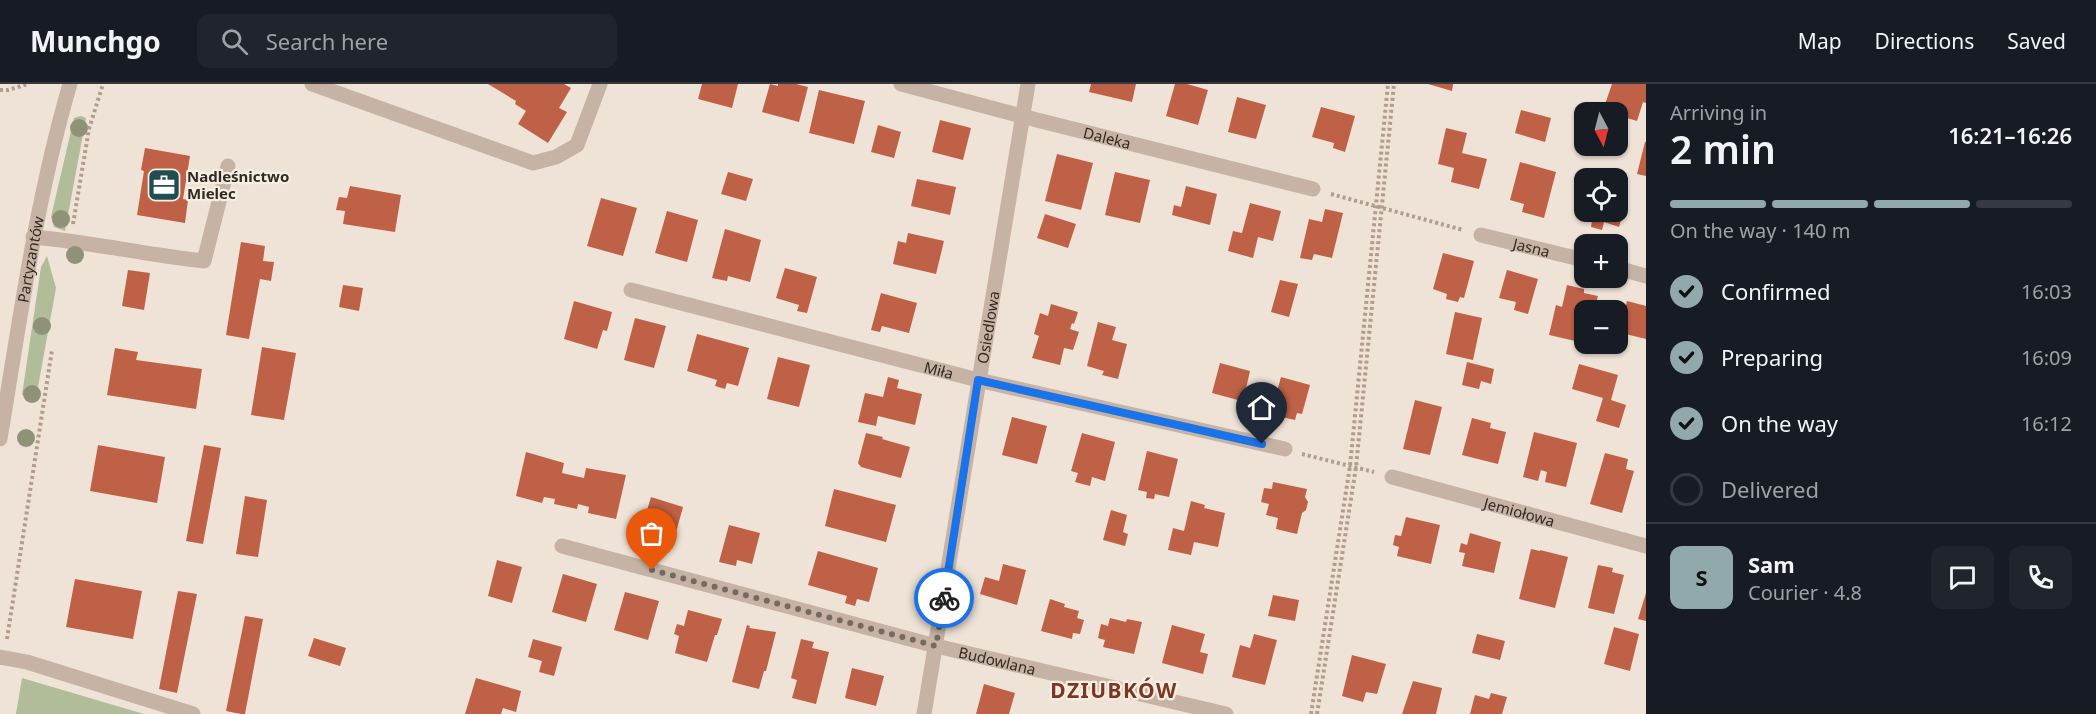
<!DOCTYPE html>
<html lang="en">
<head>
<meta charset="utf-8">
<style>
  body { margin:0; font-family:"Noto Sans",sans-serif; background:#20242c; color:#f1f3f6; height:100vh; display:flex; flex-direction:column; font-size:22px; white-space:nowrap }
  * { box-sizing:border-box; margin:0 }
  p { font-size:20px; color:#9ea1a6 }
  .icon { flex:none; width:33px; height:33px; fill:none; stroke:currentColor; stroke-width:2; stroke-linecap:round; stroke-linejoin:round }
  .map { position:relative; flex:1; overflow:hidden }
  .panel { display:flex; flex-direction:column; background:#171b24; width:450px }
  .panel>* { flex:none }
  .needle { width:39px; rotate:173deg }
  .fabs { position:absolute; left:1574px; top:18px; display:grid; gap:12px }
  .fabs a { display:grid; place-items:center; width:54px; height:54px; border-radius:12px; background:#171b24; box-shadow:0 2px 4px #0004; font-size:30px }
  .pin { position:absolute; display:grid; place-items:center; width:51px; height:51px; color:#fff; margin:-62px -26px; border-radius:50% 50% 50% 0; rotate:-45deg; box-shadow:0 0 6px #0007 }
  .pin .icon { rotate:45deg }
  .courier { position:absolute; display:grid; place-items:center; width:60px; height:60px; margin:-30px; border:4px solid #1a73e8; border-radius:50%; background:#fff; color:#222; box-shadow:0 2px 8px #0007 }
  .summary em { font-style:normal; font-weight:600 }
  .summary div { display:flex; flex-direction:column-reverse }
  .summary { display:flex; align-items:center; justify-content:space-between; height:102px; padding:0 24px }
  h1 { font-size:39px; font-weight:600; line-height:45px }
  .bar { display:grid; grid-template-columns:repeat(4,1fr); gap:9px 6px; align-content:center; height:72px; padding:0 24px }
  .bar i { height:8px; border-radius:4px; background:#363941 }
  .bar .on { background:#92a9ac }
  .bar p { grid-column:span 4 }
  .line { display:flex; align-items:center; gap:15px; padding:0 24px; border-top:2px solid #363941 }
  .line div { flex:1 }
  .round { display:grid; place-items:center; flex:none; width:63px; height:63px; border-radius:12px; background:#20242c }
  ol { padding:0 24px; list-style:none }
  li { display:flex; align-items:center; gap:18px; height:66px }
  li p { margin-inline-start:auto }
  li .icon { padding:6px; border-radius:50%; background:#92a9ac; color:#111; stroke-width:4 }
  li:last-child { color:#9ea1a6 }
  li i { width:33px; height:33px; border:3px solid #363941; border-radius:50% }
  header { display:flex; align-items:center; gap:36px; box-sizing:border-box; height:84px; padding:0 30px; background:#171b24; border-bottom:2px solid #363941 }
  header strong { font-size:28px }
  nav { display:flex; gap:33px; margin-inline-start:auto; font-size:21px }
  .search { width:420px; height:54px; background:#20242c; display:flex; align-items:center; gap:15px; box-sizing:border-box; padding:0 21px; border-radius:12px; color:#9ea1a6; font-size:22px }
  main { display:flex; flex:1; min-height:0 }
  .map>svg:first-child { display:block }
  .green { fill:#b1bd99 }
  .building { fill:#bf6146 }
  .lines { fill:none; stroke-linecap:round; stroke-linejoin:round }
  .path { stroke:#b19d8f; stroke-width:4; stroke-dasharray:3 3; stroke-linecap:butt }
  .minor { stroke:#c6b3a5; stroke-width:15 }
  .tree { fill:#909278 }
  .done { stroke:#746a63; stroke-width:6; stroke-dasharray:0 10.8 }
  .route { stroke:#1a73e8; stroke-width:8 }
  .labels { text-anchor:middle; dominant-baseline:central; stroke-width:4.5; stroke-linejoin:round; paint-order:stroke }
  .street-label { font-size:15px; fill:#322925; stroke:#f7eee3 }
  .poi-label { font-size:15px; font-weight:bold; fill:#322925; stroke:#f7eee3; text-anchor:start }
  .district-label { font-size:21px; font-weight:bold; letter-spacing:1.5px; fill:#7c3723; stroke:#f7eee3 }
</style>
</head>
<body>
<header>
<strong>Munchgo</strong>
<div class="search"><svg class="icon" aria-label="search" viewBox="0 0 24 24"><circle cx="10" cy="10" r="6"/><path d="M15 15l6 6"/></svg>Search here</div>
<nav><a>Map</a><a>Directions</a><a>Saved</a></nav>
</header>
<main>
<div class="map">
<svg width="1646" height="630" viewBox="0 0 1646 630">
  <rect width="100%" height="100%" fill="#efe3d7"/>
  <path class="green" d="M81,32L86,34L65,147L54,143L51,133L74,34Z
    M47,172L56,204L36,314L22,311L41,183Z
    M22,594L144,630H16Z"/>
  <path class="building" d="M488,0H564L571,4L559,24L567,28L548,59L518,40L526,27L515,20L516,17Z
    M702,0H738L732,24L698,15Z
    M770,0L778,2V0H796L808,3L799,38L762,28Z
    M1091,0H1136L1132,18L1089,8Z
    M1175,0H1187L1208,6L1198,41L1166,32Z
    M1428,0H1453L1452,7Z
    M1612,0H1646V19L1643,18L1637,37L1617,31V28L1603,26Z
    M819,6L865,17L854,60L809,49Z
    M1237,13L1266,21L1256,55L1228,48Z
    M1321,23L1355,32L1345,68L1333,64L1334,59L1312,53Z
    M1521,26L1551,34L1545,58L1515,49Z
    M940,36L971,44L963,76L932,68Z
    M878,41L901,48L894,74L871,68Z
    M1446,44L1467,49L1462,69L1487,75L1479,105L1451,98L1454,84L1438,80Z
    M1645,58H1646V92L1637,90Z
    M145,64L190,72L183,115L188,116L185,139L137,131L144,87L141,86Z
    M1057,70L1093,79L1081,126L1045,117Z
    M1520,78L1556,88L1544,134L1522,128L1524,120L1510,116Z
    M728,88L753,95L746,117L721,110Z
    M1115,88L1150,96L1140,139L1105,131Z
    M917,95L956,103L950,131L911,122Z
    M350,102L401,111L395,148L343,140L345,127L336,126L339,113L347,114Z
    M1186,102L1217,110L1210,141L1172,131L1174,121L1181,123Z
    M1617,108L1625,110L1621,125L1624,126L1619,143L1604,138L1602,146L1591,143L1592,136L1586,134L1588,128H1617Z
    M601,114L637,124L623,172L587,162Z
    M1250,119L1281,127L1273,157L1258,153L1253,174L1228,167L1233,147L1242,149Z
    M1325,125L1343,129L1332,174L1314,170L1312,176L1300,174L1309,135L1322,138Z
    M667,127L698,136L687,178L655,169Z
    M1045,130L1076,140L1068,164L1037,154Z
    M725,145L761,156L750,198L728,192L727,197L712,194Z
    M908,149L944,157L936,190L893,180L898,157L906,159Z
    M241,158L265,162L263,177L274,178L271,197L260,195L249,255L226,251Z
    M1443,169L1474,177L1464,214L1460,213L1458,218L1446,215L1447,210L1433,205Z
    M785,184L817,193L807,229L797,227L799,221L776,214Z
    M128,186L150,189L144,226L122,222Z
    M1507,186L1538,195L1528,230L1514,226L1516,218L1499,214Z
    M1280,196L1298,200L1289,233L1271,228Z
    M343,201L363,204L359,227L339,223Z
    M1567,201L1584,205V209L1598,212L1594,226H1584V259L1549,251L1556,221L1562,223Z
    M881,209L917,219L909,249L882,242L880,248L871,246Z
    M574,217L612,228L607,247L603,246L597,265L564,255Z
    M1627,217L1646,222V255L1617,248V237L1622,238Z
    M1051,220L1078,228L1074,240L1072,239L1070,245L1079,248L1073,266L1064,264L1060,281L1032,274L1039,252L1034,250L1040,229L1048,232Z
    M1455,228L1482,234L1473,276L1446,270Z
    M635,234L666,242L654,284L624,276Z
    M1098,238L1116,243L1112,256L1127,260L1118,295L1102,291L1104,287L1087,282Z
    M697,250L749,264L738,302L727,299L725,305L715,302L717,296L687,287Z
    M262,263L296,269L284,336L251,331Z
    M115,264L138,268L136,276L202,285L196,325L107,311Z
    M778,273L810,281L799,323L767,315Z
    M1467,278L1494,285L1491,300L1481,297L1479,305L1462,301Z
    M1220,279L1250,287L1245,309L1251,311L1249,319L1212,309Z
    M1579,280L1618,291L1611,316L1626,321L1619,344L1596,337L1603,314L1572,305Z
    M888,293L899,296L897,304L922,310L915,341L878,332L876,342L858,338L865,309L883,313Z
    M1281,293L1310,301L1302,330L1297,329L1295,336L1277,332L1279,324L1273,322Z
    M1415,316L1442,323L1430,371L1403,365Z
    M1012,333L1047,342L1037,380L1002,371Z
    M1472,334L1491,339L1490,344L1506,348L1498,380L1462,371Z
    M1534,348L1577,359L1566,403L1545,398L1547,388L1541,386L1538,397L1523,393Z
    M866,349L883,353L882,355L910,363L901,394L861,383L858,379Z
    M1082,349L1115,358L1105,397L1092,393L1090,402L1075,398L1078,389L1071,387Z
    M98,361L165,373L157,419L90,407Z
    M204,361L221,364L203,460L186,457Z
    M1147,367L1178,375L1169,413L1155,410L1154,415L1146,414L1147,408L1138,406Z
    M526,368L564,379L562,389L584,394L586,384L626,391L616,435L588,429L589,423L578,420L577,425L554,420L555,415L544,413L542,419L516,412Z
    M1605,369L1628,375L1626,385L1634,387L1622,429L1590,420Z
    M1273,398L1307,405L1305,413L1308,418L1306,426L1302,429L1297,450L1276,445L1278,434L1266,431L1269,420L1261,418L1264,404L1272,405Z
    M834,405L896,421L886,458L825,442Z
    M245,412L267,416L258,473L236,470Z
    M651,413L683,423L673,459L655,454L657,447L642,443Z
    M1191,417L1205,421L1204,424L1225,429L1218,463L1194,458L1191,471L1168,466L1173,444L1184,447Z
    M1111,426L1127,431L1123,448L1128,450L1125,462L1103,456Z
    M1406,433L1440,441L1431,480L1397,472L1399,463L1393,461L1395,451L1401,452Z
    M729,441L760,449L752,480L737,476L736,482L719,478Z
    M1470,449L1501,458L1494,489L1462,482L1465,469L1459,468L1461,459L1467,461Z
    M1531,465L1540,467V466L1568,473L1555,524L1519,515Z
    M818,467L878,484L869,518L857,515L855,522L845,519L847,512L808,501Z
    M497,476L522,483L512,519L488,512Z
    M1003,480L1026,486L1017,521L980,510L985,493L999,497Z
    M1598,481L1613,484L1612,488L1624,491L1614,530L1588,524Z
    M563,490L597,500L586,538L552,528Z
    M75,495L142,507L133,555L66,543Z
    M178,507L197,510L177,609L159,605Z
    M625,508L659,517L648,556L614,546Z
    M1646,509V537L1638,535Z
    M1273,511L1299,516L1295,537L1268,532Z
    M1050,515L1065,520L1064,523L1079,527L1077,534L1084,536L1080,550L1073,549L1072,555L1041,547Z
    M688,526L722,535L717,551H715L707,578L675,569L679,552L674,550L677,540L684,542Z
    M245,532L263,535L245,630H241L226,627Z
    M1110,534L1126,538L1127,535L1142,538L1134,570L1103,563L1105,556L1098,554L1101,540L1108,542Z
    M747,541L750,542L749,544L776,548L766,587H764L759,605L732,598Z
    M1172,541L1205,550L1200,568L1208,570L1203,590L1162,579Z
    M1614,543L1639,550L1630,587L1604,580Z
    M1254,550L1277,556L1265,601L1232,593L1240,561L1250,564Z
    M1477,550L1505,557L1500,576L1472,569Z
    M314,554L346,564L340,582L308,572Z
    M533,555L562,563L554,592L539,588L542,577L528,573Z
    M801,555L814,558L812,564L829,568L816,620L792,614L797,596L791,594Z
    M1352,571L1386,580L1377,610L1366,608L1363,618L1342,612Z
    M852,584L884,592L876,622L845,614Z
    M476,594L521,607L516,628L503,624L501,630H465Z
    M1413,597L1442,604L1436,630H1402Z
    M984,600L1015,609L1009,630H976Z
    M1491,609L1507,613L1502,630H1470L1475,611L1489,615Z"/>
  <g class="lines">
    <path class="path" d="M0,6H8L28,0
      M1331,110L1463,146
      M73,140L89,45L103,0
      M1302,370L1374,388
      M7,555L52,266
      M1311,630L1350,382L1388,0
      M1317,630L1356,383L1394,0"/>
    <g class="minor">
      <path d="M312,0L533,79L556,73L577,61L600,0"/>
      <path id="s1" d="M901,0L1037,36L1313,105"/>
      <path id="s2" d="M1481,151L1584,176"/>
      <path d="M33,153C91,158 147,171 204,177L228,82"/>
      <path d="M1617,184L1646,192"/>
      <path id="s3" d="M631,206L978,296L1285,365"/>
      <path id="s4" d="M0,355C20,236 36,116 70,0"/>
      <path id="s5" d="M1392,393L1646,462"/>
      <path id="s6" d="M562,462L936,562L1226,630"/>
      <path d="M0,573L27,578L193,630"/>
      <path id="s7" d="M924,630L1028,0"/>
    </g>
  </g>
  <g class="tree">
    <circle cx="79" cy="44" r="9"/>
    <circle cx="61" cy="135" r="9"/>
    <circle cx="75" cy="171" r="9"/>
    <circle cx="42" cy="242" r="9"/>
    <circle cx="32" cy="310" r="9"/>
    <circle cx="26" cy="354" r="9"/>
  </g>
  <g class="lines">
    <path class="done" d="M652,486L936,562L944,514"/>
    <path class="route" d="M944,514L978,296L1262,360"/>
  </g>
  <defs>
    <g id="office-square" transform="scale(1.725)"><rect x="-9" y="-9" width="18" height="18" rx="4" fill="#1e4e51" stroke="#f7eee3"/><path d="M-6-3h4V-5.5h4V-3h4V5H-6ZM-1-4.5V-3h2v-1.5ZM-6 0V1H6V0Z" fill="#fff"/></g>
  </defs>
  <g fill-rule="evenodd">
    <use href="#office-square" x="164" y="101"/>
  </g>
  <g class="labels">
    <g class="street-label">
      <text stroke="none"><textPath href="#s1" startOffset="213">Daleka</textPath></text>
      <text stroke="none"><textPath href="#s2" startOffset="52">Jasna</textPath></text>
      <text stroke="none"><textPath href="#s4" startOffset="182">Partyzantów</textPath></text>
      <text stroke="none"><textPath href="#s7" startOffset="392">Osiedlowa</textPath></text>
      <text stroke="none"><textPath href="#s3" startOffset="318">Miła</textPath></text>
      <text stroke="none"><textPath href="#s5" startOffset="132">Jemiołowa</textPath></text>
      <text stroke="none"><textPath href="#s6" startOffset="450">Budowlana</textPath></text>
    </g>
    <g class="poi-label">
      <text x="187" y="92">Nadleśnictwo<tspan x="187" dy="17">Mielec</tspan></text>
    </g>
    <g class="district-label">
      <text x="1114" y="606">DZIUBKÓW</text>
    </g>
  </g>
</svg>
<div class="fabs">
<a><svg class="needle" viewBox="-14 -14 28 28"><path d="M0-13l5 13h-10z" fill="#e53935"/><path d="M0 13l5-13h-10z" fill="#9ea1a6"/></svg></a>
<a><svg class="icon" aria-label="locate" viewBox="0 0 24 24"><circle cx="12" cy="12" r="6"/><path d="M12 2v4M12 18v4M2 12h4M18 12h4"/></svg></a>
<a>+</a>
<a>−</a>
</div>
<div class="pin" style="left:652px;top:486px;background:#ea580c"><svg class="icon" aria-label="bag" viewBox="0 0 24 24"><path d="M5 8h14l-1 12H6zM9 8a3 3 0 0 1 6 0"/></svg></div>
<div class="pin" style="left:1262px;top:360px;background:#1f2937"><svg class="icon" aria-label="home" viewBox="0 0 24 24"><path d="M3 11l9-7 9 7M6 9v11h12V9"/></svg></div>
<div class="courier" style="left:944px;top:514px"><svg class="icon" aria-label="bike" viewBox="0 0 24 24"><circle cx="6" cy="16" r="4"/><circle cx="18" cy="16" r="4"/><path d="M6 16l4-8h5l3 8M10 8l3 8H6M13 5h3"/></svg></div>
</div>
<section class="panel">
<div class="summary"><div><h1>2 min</h1><p>Arriving in</p></div><em>16:21–16:26</em></div>
<div class="bar"><i class="on"></i><i class="on"></i><i class="on"></i><i></i><p>On the way · 140 m</p></div>
<ol>
<li><svg class="icon" aria-label="check" viewBox="0 0 24 24"><path d="M5 12l5 5 9-10"/></svg>Confirmed<p>16:03</p></li>
<li><svg class="icon" aria-label="check" viewBox="0 0 24 24"><path d="M5 12l5 5 9-10"/></svg>Preparing<p>16:09</p></li>
<li><svg class="icon" aria-label="check" viewBox="0 0 24 24"><path d="M5 12l5 5 9-10"/></svg>On the way<p>16:12</p></li>
<li><i></i>Delivered</li>
</ol>
<div class="line" style="height:108px"><b class="round" style="background:#92a9ac;color:#111">S</b><div><b>Sam</b><p>Courier · 4.8</p></div><a class="round"><svg class="icon" aria-label="chat" viewBox="0 0 24 24"><path d="M4 5h16v11H9l-5 4z"/></svg></a><a class="round"><svg class="icon" aria-label="phone" viewBox="0 0 24 24"><path d="M5 4h4l2 5-3 2q2 4 5 5l2-3 5 2v4C11 20 4 13 5 4z"/></svg></a></div>
</section>
</main>
</body>
</html>
